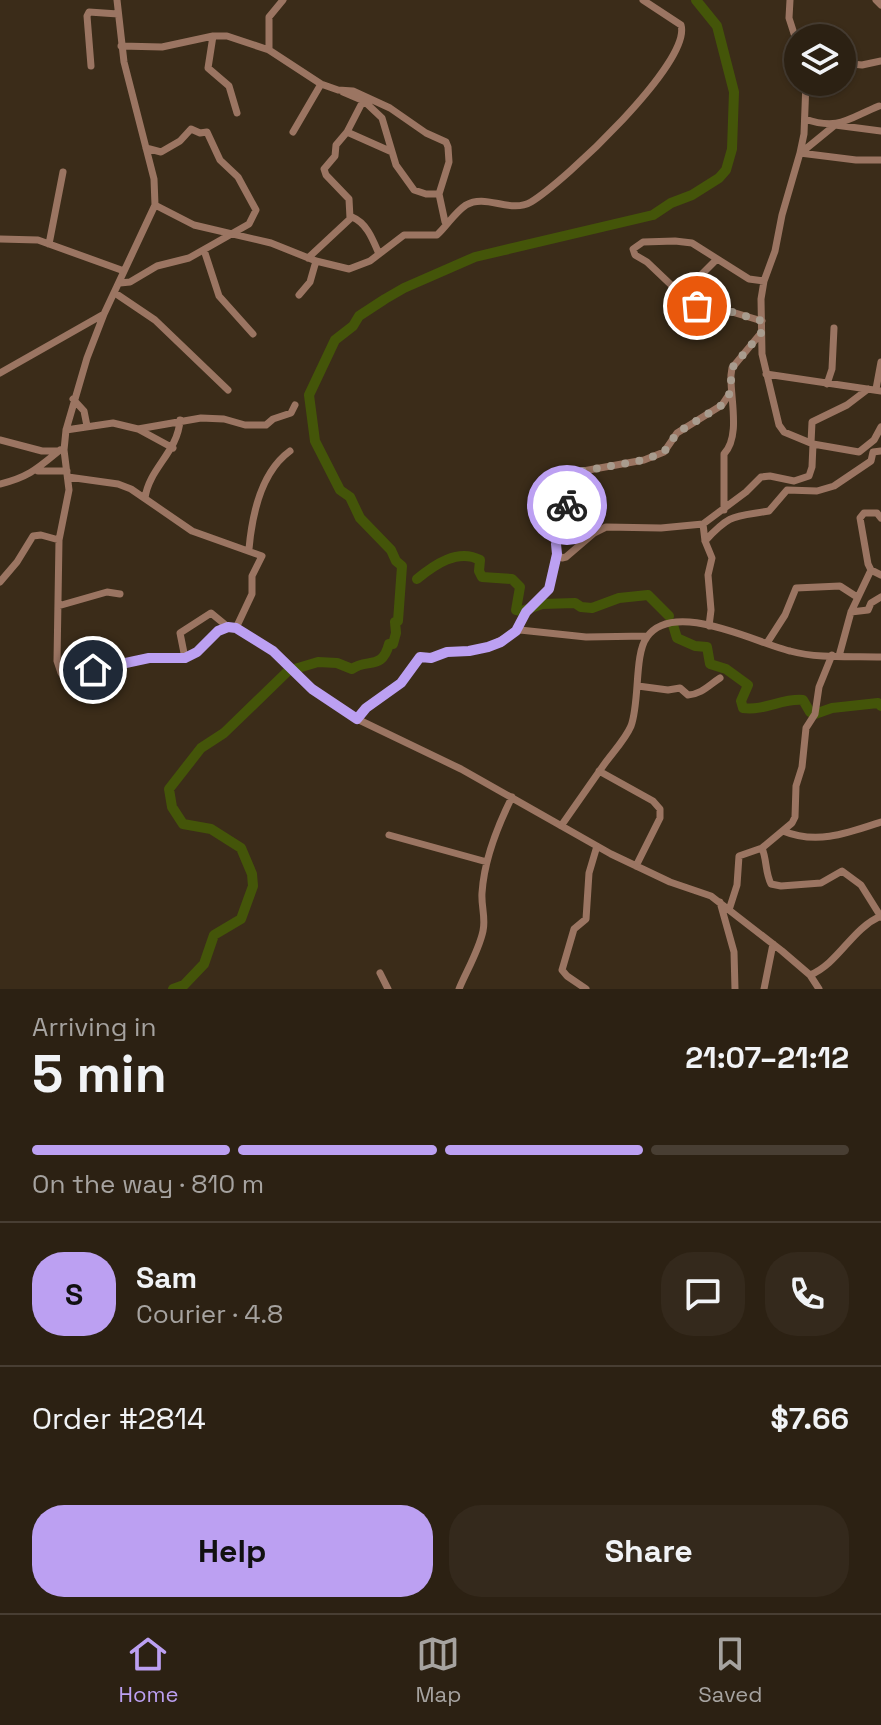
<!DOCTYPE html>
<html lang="en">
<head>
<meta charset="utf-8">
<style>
  body { margin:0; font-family:"Space Grotesk",sans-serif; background:#34291c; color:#f1f3f6; height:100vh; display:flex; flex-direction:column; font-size:30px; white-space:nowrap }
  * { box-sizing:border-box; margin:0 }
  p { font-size:26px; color:#a6a3a0 }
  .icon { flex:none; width:44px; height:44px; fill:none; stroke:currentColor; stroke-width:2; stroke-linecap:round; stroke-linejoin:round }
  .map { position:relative; height:989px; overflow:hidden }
  .details { display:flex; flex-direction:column; background:#2c2113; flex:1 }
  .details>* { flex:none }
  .controls { position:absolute; left:784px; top:24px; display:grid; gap:16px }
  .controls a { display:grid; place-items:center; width:72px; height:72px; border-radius:50%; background:#2c2113; box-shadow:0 2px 6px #0004,0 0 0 2px #483e33; font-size:40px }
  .pin { position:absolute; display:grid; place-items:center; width:68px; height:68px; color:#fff; margin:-34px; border:4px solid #fff; border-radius:50%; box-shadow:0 2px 8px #0007 }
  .courier { position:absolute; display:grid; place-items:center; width:80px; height:80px; margin:-40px; border:6px solid #bca0f2; border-radius:50%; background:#fff; color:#222; box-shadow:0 2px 10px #0007 }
  .head em { font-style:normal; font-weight:700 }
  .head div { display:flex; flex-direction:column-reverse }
  .head { display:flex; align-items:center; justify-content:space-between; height:136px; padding:0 32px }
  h1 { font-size:52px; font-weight:700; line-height:60px }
  .bar { display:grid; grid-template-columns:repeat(4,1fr); gap:12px 8px; align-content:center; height:96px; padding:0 32px }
  .bar i { height:10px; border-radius:6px; background:#483e33 }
  .bar .current { background:#bca0f2 }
  .bar p { grid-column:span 4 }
  .line { display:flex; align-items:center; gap:20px; padding:0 32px; border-top:2px solid #483e33 }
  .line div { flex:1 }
  .round { display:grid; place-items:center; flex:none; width:84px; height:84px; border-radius:32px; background:#34291c }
  .cta { display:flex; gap:16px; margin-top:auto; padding:16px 32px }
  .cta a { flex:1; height:92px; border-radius:32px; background:#bca0f2; color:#111; font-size:32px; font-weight:700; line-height:92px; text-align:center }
  .cta a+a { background:#34291c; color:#f1f3f6 }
  .tabs { display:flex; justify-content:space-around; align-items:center; height:112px; border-top:2px solid #483e33; background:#2c2113; font-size:22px; color:#a6a3a0 }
  .tabs a { display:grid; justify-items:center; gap:4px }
  .tabs .current { color:#bca0f2 }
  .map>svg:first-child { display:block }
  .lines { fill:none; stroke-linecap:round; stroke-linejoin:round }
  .river { stroke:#445509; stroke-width:10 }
  .minor { stroke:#9b7562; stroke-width:7 }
  .done { stroke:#a89c8e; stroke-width:8; stroke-dasharray:0 14.4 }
  .route { stroke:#bca0f2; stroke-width:10 }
</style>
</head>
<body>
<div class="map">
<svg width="881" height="989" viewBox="0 0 881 989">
  <rect width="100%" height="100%" fill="#3b2c19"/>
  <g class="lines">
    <path class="river" d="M417,579C434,565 458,548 480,560L479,571L482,577L512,579L520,587L516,610L522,611L542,604L575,603L581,607L592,608L619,598L648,595L669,616
      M673,625L677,638L695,646L707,647L710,664L726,669L748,685L741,701L743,708C765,711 782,698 803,700L810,712L815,714L832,708L878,703L881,706
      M173,989L184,985L204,964L214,935L241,919L253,886L252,874L241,848L211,829L183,824L172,807L169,789L201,748L224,733L288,671L318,662L337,663L352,669C367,658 382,671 389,644H393L396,633L395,622L398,621L402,566L396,561L391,550L360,518L350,497L340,490L315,441L309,395L335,340L353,326L359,316L385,299L404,288L475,257L653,215L671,203L692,195L719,178L726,170L732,149L734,92L717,26L696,0"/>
    <path class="minor" d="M790,0L789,18L798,46
      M876,0L881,5
      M213,36L208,68L229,86L237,113
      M121,46L162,47L213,36H227L269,50L321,84L338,90L353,91L390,108L426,133L446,142L448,147L449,162L439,194L445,222
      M269,50V17L283,0
      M842,63L862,65L881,61
      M91,66L87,16L89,12L118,14
      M806,82L804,134L800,153L782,215L775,251L764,281L761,299L762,354L779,425L784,432L813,444L859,452L874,440L881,427
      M343,92L364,101L382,118L396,165L414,190L426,194H439
      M805,119C839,131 849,118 879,106
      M293,132L321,84
      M347,132L392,152
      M802,152L835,125L881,131
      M800,153L856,160H881
      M155,205L194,225L271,243L316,261L349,269L370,261L404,235H437C447,226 454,213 466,205C486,193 510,214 531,202C564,182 692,62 681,25L643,0
      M350,218L349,199L326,175L324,169L335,156L336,145L347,132L364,99
      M0,239L38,240L124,271
      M49,244L63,172
      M204,250L219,296L253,334
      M308,258L352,217C367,223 373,240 379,254
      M120,283L130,282L157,266L189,258L249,224L256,210L238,177L220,160L207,132L200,133L191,129L180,141L161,152L146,148
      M115,293L155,320L228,390
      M682,294L717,259
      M299,295L310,282L316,261
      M104,314L87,358L66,430L64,450L69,490L59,540L57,661L61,673L71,678L149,658H185L197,652L218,631L228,627
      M762,321L732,312L700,307L688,301L647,262L635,255L633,249L643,242L675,241L692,243L749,279L764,281
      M0,373L104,314L155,205L154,179L124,62L117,0
      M766,374L881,391
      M827,384L832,369L834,328
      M876,389L881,362
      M73,399L84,411L87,426
      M138,429L173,448
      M66,430L113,423L138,429L201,418L224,419L245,425H266L273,419L291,413L295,405
      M0,440L42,451H58
      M811,443L812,422L847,405L868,389
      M38,471H67
      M68,477L118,484L131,489L192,531L262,556L252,576V594L236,628
      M0,484C29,477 38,468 60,450
      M145,498C149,468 178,452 180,420
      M724,510V454C741,436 730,398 731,375L732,368L761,333
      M881,518L877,513H864L860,518L868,564L871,570L881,575
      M703,524L705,541L712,558L708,575L711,610L709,626
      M705,541C731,513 734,517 769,511L787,490L817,491L834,486L871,461L873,452L881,451
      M249,549C252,515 261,472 290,451
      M557,554L562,558L566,557L594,533L606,527L661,528L703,524L746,492L761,477L770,476L794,481L809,476L812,467L813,444
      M0,582L17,562L33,536L41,535L59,540
      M58,606L107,592L120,594
      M851,612L868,610L871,603L881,597
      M516,631L526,612L549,589L557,554L556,544L572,473L644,460L664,452L677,433L722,405L730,393
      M767,643L785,615L796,588L840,586L857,597
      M839,656L851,612L871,570
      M185,658L180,633L211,613L228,627L236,628L273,651L312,689L357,719L461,769L611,854L670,882L711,896L782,951L810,975L819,989
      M638,686L668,690L680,688L688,695C702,694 709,685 720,678
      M357,719L366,708L401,683L420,657L431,658L447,652L469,651L488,647L520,630L586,637L647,636
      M599,771L653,801L660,809V818L636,866
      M561,826C575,806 589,786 603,766C612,753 625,740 631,726C640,702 634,654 647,637C674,599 756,643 790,651C819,659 851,656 881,657
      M783,831C817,845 848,833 881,822
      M389,835L487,862
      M762,848C767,860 765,872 771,884L781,886L821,883L842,871L861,885L881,917
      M720,902L734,952L735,989
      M729,910L737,885L739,856L762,848L792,823L795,817L796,786L802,767L806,728L815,714L819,687L832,655
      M380,973L388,989
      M810,975C839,963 851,929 881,916
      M459,989C467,970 479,950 483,931C486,918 481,906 482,893C484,860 497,827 512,797
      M586,989L567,976L562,970L574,929L586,919L589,873L597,846
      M764,989L773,944"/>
  </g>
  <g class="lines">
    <path class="done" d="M567,505L572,473L644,460L664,452L677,433L722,405L730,393L732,368L761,333L762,321L732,312L697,306"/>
    <path class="route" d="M93,670L149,658H185L197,652L218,631L228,627L236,628L273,651L312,689L357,719L366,708L401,683L420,657L431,658L447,652L469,651L488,647L501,642L516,631L526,612L549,589L557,554L556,544L567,505"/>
  </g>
</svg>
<div class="controls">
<a><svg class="icon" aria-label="layers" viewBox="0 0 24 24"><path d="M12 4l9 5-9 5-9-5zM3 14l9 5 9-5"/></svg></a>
</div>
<div class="pin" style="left:697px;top:306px;background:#ea580c"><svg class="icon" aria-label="bag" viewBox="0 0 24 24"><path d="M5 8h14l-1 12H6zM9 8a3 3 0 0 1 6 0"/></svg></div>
<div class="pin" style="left:93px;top:670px;background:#1f2937"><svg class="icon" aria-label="home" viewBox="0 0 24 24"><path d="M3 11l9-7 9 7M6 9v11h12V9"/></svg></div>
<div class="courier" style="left:567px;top:505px"><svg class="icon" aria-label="bike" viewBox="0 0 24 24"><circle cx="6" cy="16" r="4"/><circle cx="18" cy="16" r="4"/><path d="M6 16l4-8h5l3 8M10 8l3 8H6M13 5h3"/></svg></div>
</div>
<section class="details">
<div class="head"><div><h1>5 min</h1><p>Arriving in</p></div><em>21:07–21:12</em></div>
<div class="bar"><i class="current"></i><i class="current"></i><i class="current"></i><i></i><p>On the way · 810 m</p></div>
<div class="line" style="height:144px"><b class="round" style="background:#bca0f2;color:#111">S</b><div><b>Sam</b><p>Courier · 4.8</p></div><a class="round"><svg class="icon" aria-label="chat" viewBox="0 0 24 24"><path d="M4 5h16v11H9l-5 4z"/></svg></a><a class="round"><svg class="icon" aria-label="phone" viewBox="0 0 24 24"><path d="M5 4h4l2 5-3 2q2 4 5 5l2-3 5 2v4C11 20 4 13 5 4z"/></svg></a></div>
<div class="line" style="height:104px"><div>Order #2814</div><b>$7.66</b></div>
<div class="cta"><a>Help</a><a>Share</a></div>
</section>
<nav class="tabs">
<a class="current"><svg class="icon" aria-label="home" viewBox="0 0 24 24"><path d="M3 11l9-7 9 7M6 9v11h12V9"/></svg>Home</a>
<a><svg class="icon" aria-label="map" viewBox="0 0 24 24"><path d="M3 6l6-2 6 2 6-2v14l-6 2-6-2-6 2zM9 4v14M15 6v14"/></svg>Map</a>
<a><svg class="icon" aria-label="saved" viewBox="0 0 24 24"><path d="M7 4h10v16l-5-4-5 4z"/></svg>Saved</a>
</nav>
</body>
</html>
